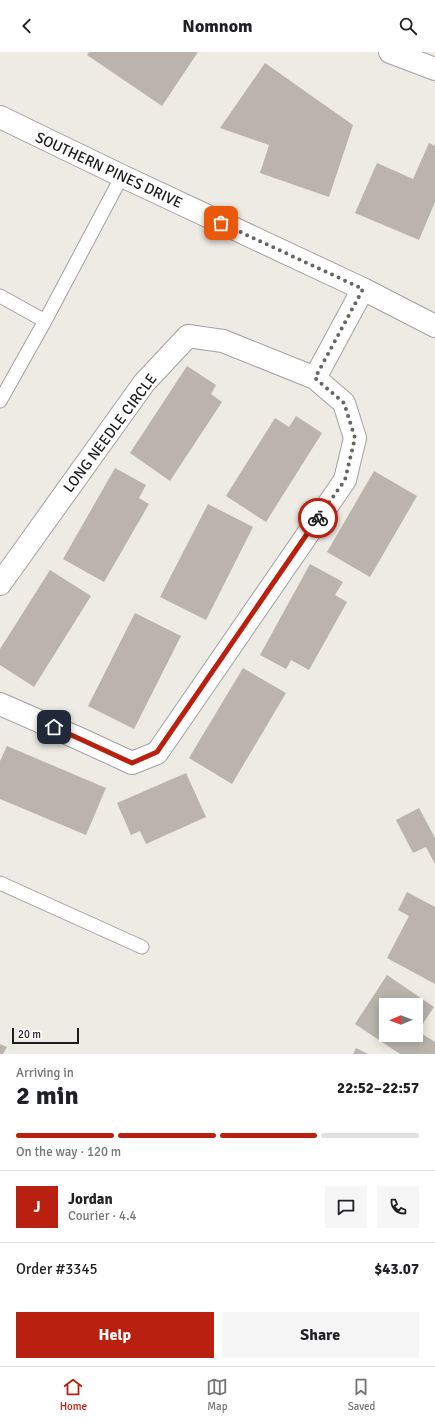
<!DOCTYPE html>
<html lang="en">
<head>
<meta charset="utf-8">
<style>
  body { margin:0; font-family:Signika,sans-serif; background:#f6f6f6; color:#202124; height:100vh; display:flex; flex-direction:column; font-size:15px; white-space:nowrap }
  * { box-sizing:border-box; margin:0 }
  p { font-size:13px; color:#757577 }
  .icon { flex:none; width:22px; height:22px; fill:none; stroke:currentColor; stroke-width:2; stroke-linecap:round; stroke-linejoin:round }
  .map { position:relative; height:1002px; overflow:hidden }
  .details { display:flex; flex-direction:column; background:#fff; flex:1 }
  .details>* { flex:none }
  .needle { width:26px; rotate:269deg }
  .controls { position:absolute; left:379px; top:946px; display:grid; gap:8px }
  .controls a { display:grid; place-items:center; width:44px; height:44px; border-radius:0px; background:#fff; box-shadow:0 2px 10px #0003; font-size:20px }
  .scale { position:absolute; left:12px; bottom:10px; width:67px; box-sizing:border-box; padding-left:4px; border:2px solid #1d1d1d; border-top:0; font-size:11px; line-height:14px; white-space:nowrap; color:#1d1d1d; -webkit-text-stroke:3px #fff; paint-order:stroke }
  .pin { position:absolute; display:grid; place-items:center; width:34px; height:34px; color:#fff; margin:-17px; border-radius:8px; box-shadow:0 2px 6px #0006 }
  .courier { position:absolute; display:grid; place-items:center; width:40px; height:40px; margin:-20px; border:3px solid #ba200f; border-radius:50%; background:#fff; color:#222; box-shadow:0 1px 5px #0007 }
  .head em { font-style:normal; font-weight:800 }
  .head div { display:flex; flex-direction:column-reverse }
  .head { display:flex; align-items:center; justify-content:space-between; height:68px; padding:0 16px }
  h1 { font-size:26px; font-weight:800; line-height:30px }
  .bar { display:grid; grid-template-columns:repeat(4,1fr); gap:6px 4px; align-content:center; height:48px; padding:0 16px }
  .bar i { height:5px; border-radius:3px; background:#e0e0e0 }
  .bar .selected { background:#ba200f }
  .bar p { grid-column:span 4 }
  .line { display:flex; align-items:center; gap:10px; padding:0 16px; border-top:1px solid #e0e0e0 }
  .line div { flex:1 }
  .round { display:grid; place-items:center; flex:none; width:42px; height:42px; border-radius:0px; background:#f6f6f6 }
  .action { display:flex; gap:8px; margin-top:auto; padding:8px 16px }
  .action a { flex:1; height:46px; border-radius:0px; background:#ba200f; color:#fff; font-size:16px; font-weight:800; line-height:46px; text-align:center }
  .action a+a { background:#f6f6f6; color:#202124 }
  header { display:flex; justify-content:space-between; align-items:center; height:52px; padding:0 16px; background:#fff; font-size:18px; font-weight:800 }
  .tab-bar { display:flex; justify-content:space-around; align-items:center; height:56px; border-top:1px solid #e0e0e0; background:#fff; font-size:11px; color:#757577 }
  .tab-bar a { display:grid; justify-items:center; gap:2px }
  .tab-bar .selected { color:#ba200f }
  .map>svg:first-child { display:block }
  .building { fill:#bab4ad; fill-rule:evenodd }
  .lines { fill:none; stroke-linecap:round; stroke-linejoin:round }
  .lane-casing { stroke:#a1a1a1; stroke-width:15 }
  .street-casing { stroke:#a1a1a1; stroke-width:24 }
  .lane { stroke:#fff; stroke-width:13 }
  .street { stroke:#fff; stroke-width:22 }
  .done { stroke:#666562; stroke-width:4; stroke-dasharray:0 7.2 }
  .route { stroke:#ba200f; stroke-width:5 }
  .labels { text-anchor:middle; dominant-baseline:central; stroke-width:4; stroke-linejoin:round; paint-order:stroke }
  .street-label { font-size:15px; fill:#1d1d1d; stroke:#fff }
</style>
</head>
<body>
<header><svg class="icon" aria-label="back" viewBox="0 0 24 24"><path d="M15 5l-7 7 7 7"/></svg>Nomnom<svg class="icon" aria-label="search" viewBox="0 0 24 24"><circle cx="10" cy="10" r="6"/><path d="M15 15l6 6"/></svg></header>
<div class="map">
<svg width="435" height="1002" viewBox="0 0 435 1002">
  <rect width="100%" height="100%" fill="#edebe3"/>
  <path class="building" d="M89,0H198L162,54L87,3Z
    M265,11L353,73L329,145L260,121L269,93L220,76Z
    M429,91L435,94V150L419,188L355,161L377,111L413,127Z
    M187,314L216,333L211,342L222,350L170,429L130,401Z
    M296,364L322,381L266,470L226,444L275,366L289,375Z
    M115,416L146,433L139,446L149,452L104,530L63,507Z
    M374,419L417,444L370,525L327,500Z
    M208,452L253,475L206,568L160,545Z
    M310,512L343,530L335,543L347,550L309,618L291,608L286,617L260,603Z
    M50,518L91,544L34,635L0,613V597Z
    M135,561L181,584L134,677L88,654Z
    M243,616L286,641L232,732L189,706Z
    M7,694L106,736L86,783L0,747V709Z
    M186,721L206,765L146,792L140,779L131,783L117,751Z
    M419,756L435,786V812L426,795L413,801L396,768Z
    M407,840L435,855V932L387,906L409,864L398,858Z
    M387,923L434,955L418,979L435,990V1002H400L355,972ZM386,953H416V983H386Z
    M0,992L7,995L3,1002H0Z
    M356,996L368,1002H353Z"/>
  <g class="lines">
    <g class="lane-casing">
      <path id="lane" d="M0,244L45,269
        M0,349L45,269L122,124
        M0,831L142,895"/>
    </g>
    <g class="street-casing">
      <path id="street" d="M390,0L435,17
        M0,65L122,124L363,237L435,274
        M315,326L363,237
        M0,532L144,331L188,284L223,289L315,326L344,351L355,386L345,428L157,701L132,711L80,687L0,652"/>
    </g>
    <use href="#lane" class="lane"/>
    <use href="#street" class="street"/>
  </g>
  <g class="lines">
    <path class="done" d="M221,171L363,237L315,326L344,351L355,386L345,428L318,466"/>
    <path class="route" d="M54,675L132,711L157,700L318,466"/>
  </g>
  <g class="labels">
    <g class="street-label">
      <text transform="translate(109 118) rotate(25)">SOUTHERN PINES DRIVE</text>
      <text transform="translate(110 381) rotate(-53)">LONG NEEDLE CIRCLE</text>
    </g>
  </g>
</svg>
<div class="controls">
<a><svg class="needle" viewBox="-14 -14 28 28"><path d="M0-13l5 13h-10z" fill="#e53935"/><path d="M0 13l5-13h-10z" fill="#757577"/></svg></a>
</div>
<div class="scale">20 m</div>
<div class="pin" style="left:221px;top:171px;background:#ea580c"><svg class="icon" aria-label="bag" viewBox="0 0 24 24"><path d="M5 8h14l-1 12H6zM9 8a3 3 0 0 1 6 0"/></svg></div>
<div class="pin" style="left:54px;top:675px;background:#1f2937"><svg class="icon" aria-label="home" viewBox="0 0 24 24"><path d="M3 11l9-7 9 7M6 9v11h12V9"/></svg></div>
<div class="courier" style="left:318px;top:466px"><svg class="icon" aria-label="bike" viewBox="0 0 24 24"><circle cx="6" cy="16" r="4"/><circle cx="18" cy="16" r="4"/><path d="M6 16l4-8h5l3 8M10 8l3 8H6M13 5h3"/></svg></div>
</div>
<section class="details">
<div class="head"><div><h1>2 min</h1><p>Arriving in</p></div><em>22:52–22:57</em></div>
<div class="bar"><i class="selected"></i><i class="selected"></i><i class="selected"></i><i></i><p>On the way · 120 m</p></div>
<div class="line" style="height:72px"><b class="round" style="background:#ba200f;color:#fff">J</b><div><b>Jordan</b><p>Courier · 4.4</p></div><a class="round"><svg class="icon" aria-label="chat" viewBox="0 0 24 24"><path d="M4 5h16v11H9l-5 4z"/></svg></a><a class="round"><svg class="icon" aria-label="phone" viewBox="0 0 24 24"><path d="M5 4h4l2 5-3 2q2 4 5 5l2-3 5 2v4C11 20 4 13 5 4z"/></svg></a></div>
<div class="line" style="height:52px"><div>Order #3345</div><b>$43.07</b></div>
<div class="action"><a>Help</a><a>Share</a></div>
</section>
<nav class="tab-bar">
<a class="selected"><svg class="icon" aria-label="home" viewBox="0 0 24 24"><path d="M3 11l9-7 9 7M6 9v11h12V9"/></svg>Home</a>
<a><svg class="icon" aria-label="map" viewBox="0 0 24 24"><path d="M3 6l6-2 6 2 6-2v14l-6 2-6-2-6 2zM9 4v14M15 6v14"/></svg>Map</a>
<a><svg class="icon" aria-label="saved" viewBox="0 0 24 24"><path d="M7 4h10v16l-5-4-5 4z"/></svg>Saved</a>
</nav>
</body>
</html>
